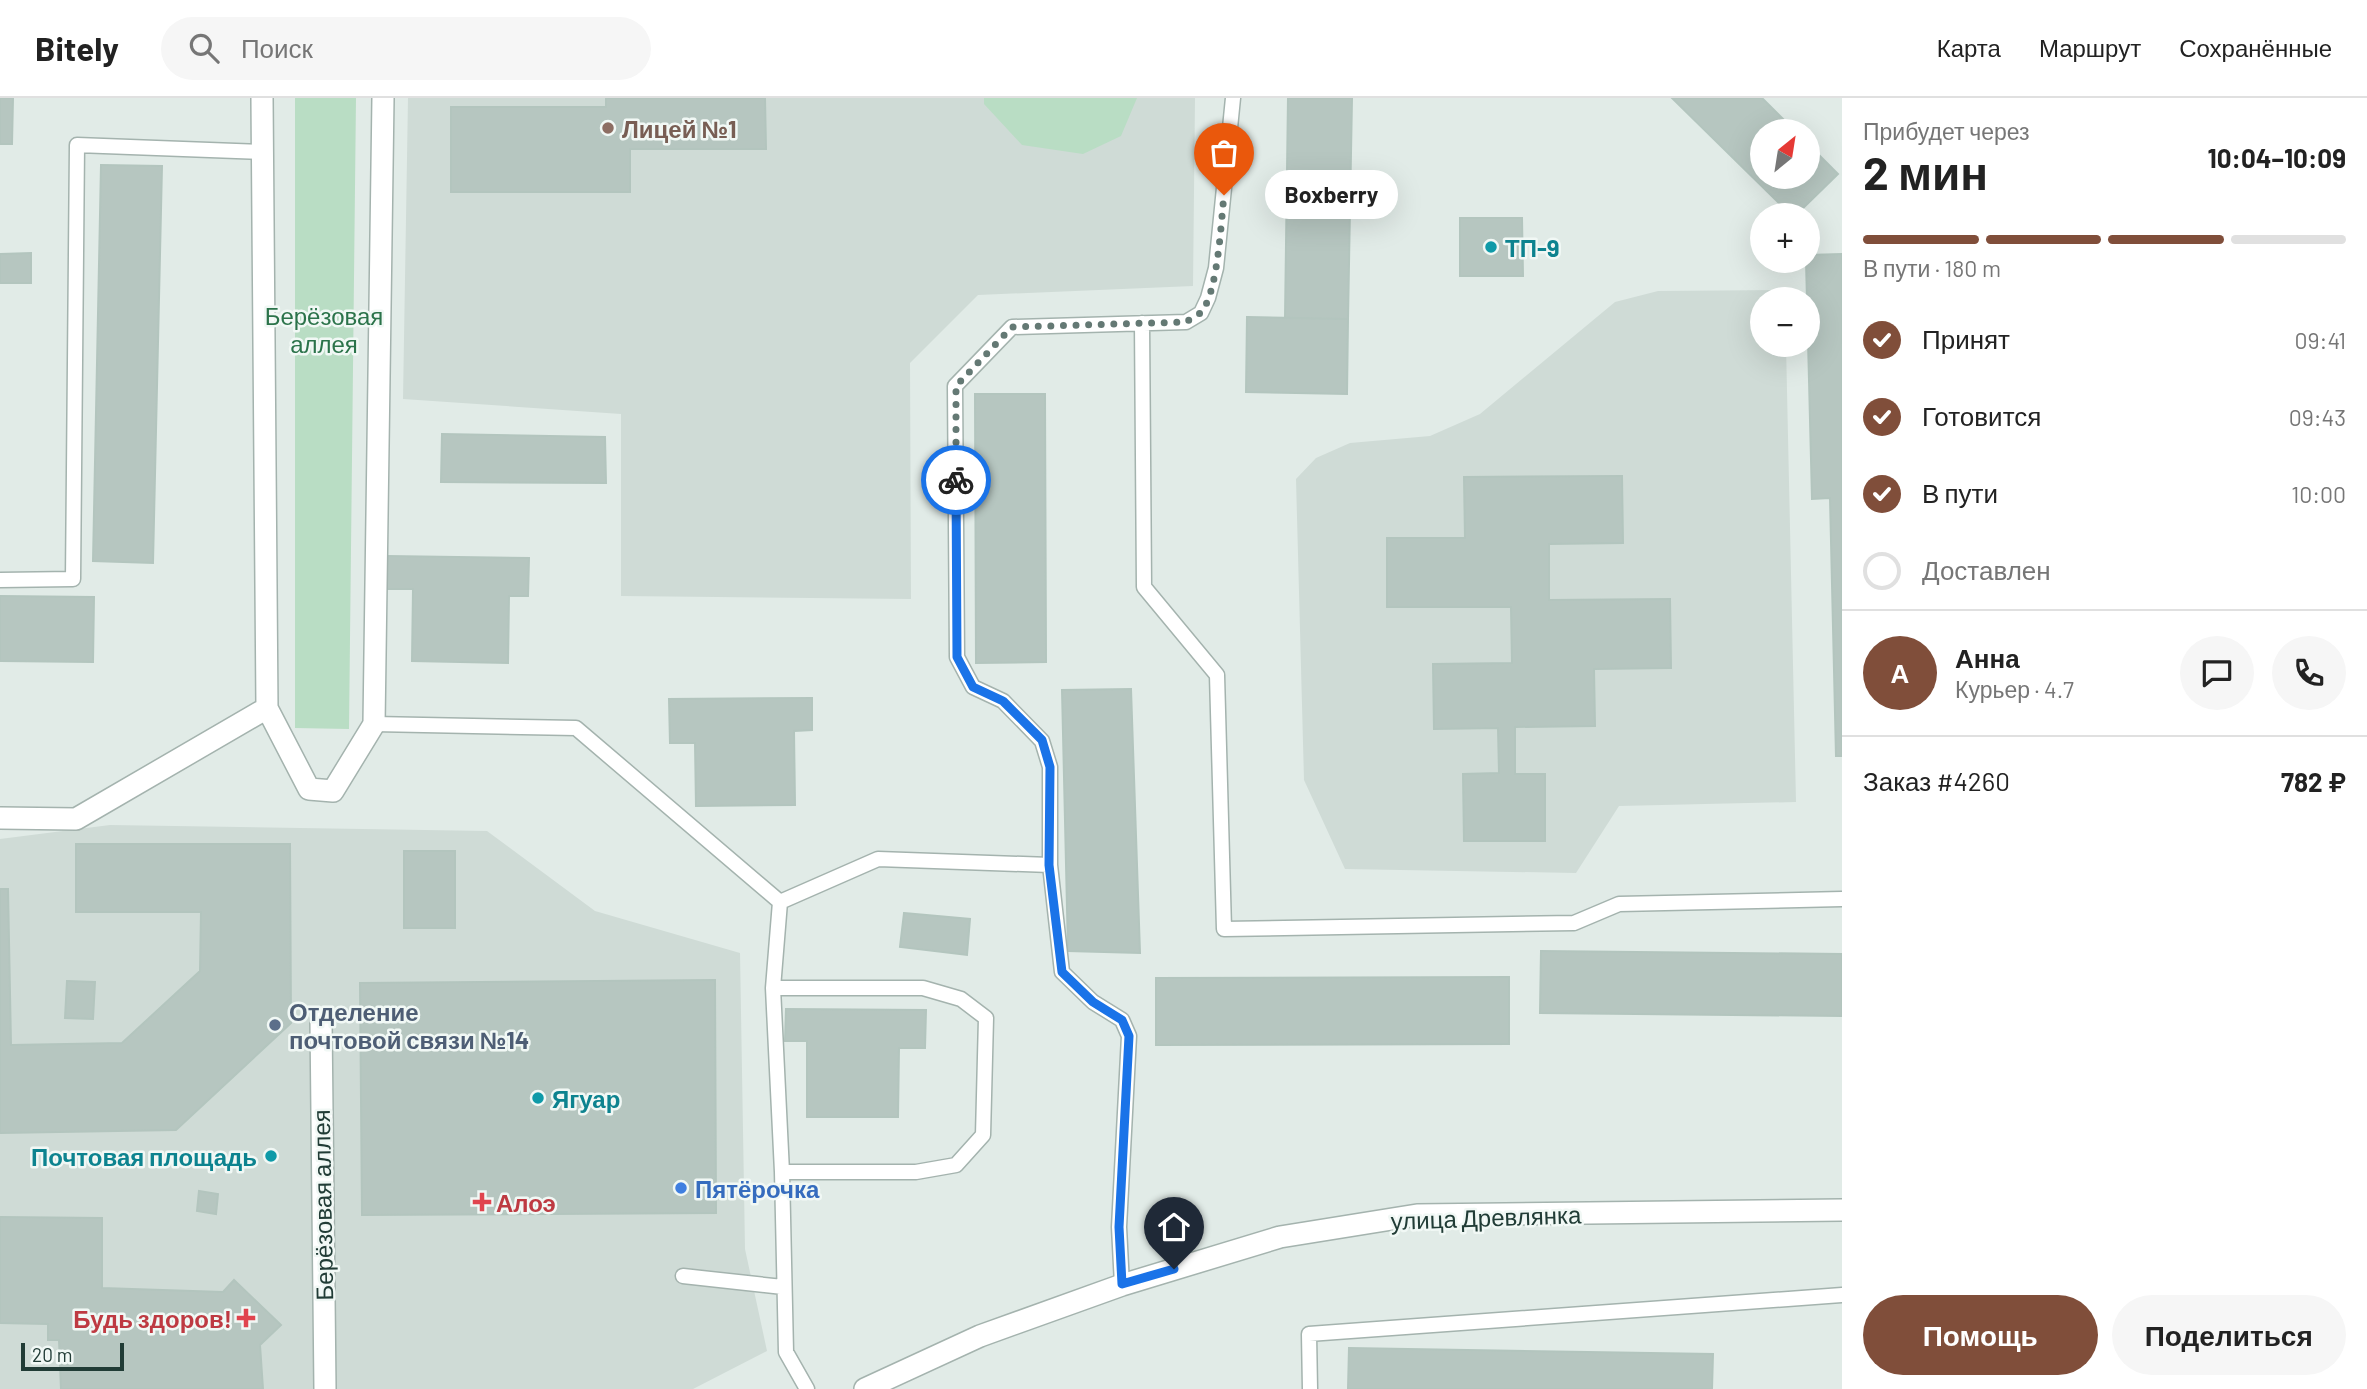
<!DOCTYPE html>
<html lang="ru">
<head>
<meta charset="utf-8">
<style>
  body { margin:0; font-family:Barlow,sans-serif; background:#f6f6f6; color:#222; height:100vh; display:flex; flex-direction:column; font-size:26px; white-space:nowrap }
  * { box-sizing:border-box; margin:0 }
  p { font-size:23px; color:#767676 }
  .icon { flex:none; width:38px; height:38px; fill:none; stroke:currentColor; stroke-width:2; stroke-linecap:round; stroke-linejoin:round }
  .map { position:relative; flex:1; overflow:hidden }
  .panel { display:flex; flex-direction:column; background:#fff; width:525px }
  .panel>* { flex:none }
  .needle { width:46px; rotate:30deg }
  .fabs { position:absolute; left:1750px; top:21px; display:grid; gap:14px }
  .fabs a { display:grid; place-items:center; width:70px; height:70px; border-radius:50%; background:#fff; box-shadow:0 7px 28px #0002; font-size:35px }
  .scale { position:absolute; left:21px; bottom:18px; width:103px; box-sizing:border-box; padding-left:7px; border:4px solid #213c36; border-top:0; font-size:19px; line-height:24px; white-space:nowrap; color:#213c36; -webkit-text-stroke:5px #f1f8f5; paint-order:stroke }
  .pin { position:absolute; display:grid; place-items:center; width:60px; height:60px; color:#fff; margin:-72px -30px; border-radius:50% 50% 50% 0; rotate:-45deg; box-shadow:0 0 7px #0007 }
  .pin .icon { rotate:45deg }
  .courier { position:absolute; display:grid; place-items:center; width:70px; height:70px; margin:-35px; border:5px solid #1a73e8; border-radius:50%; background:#fff; color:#222; box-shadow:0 2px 9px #0007 }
  .bubble { position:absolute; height:49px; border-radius:24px; background:#fff; box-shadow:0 7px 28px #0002; font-size:23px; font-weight:700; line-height:49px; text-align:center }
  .summary em { font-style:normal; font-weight:700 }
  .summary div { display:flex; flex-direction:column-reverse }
  .summary { display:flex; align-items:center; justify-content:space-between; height:119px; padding:0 21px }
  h1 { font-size:46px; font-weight:700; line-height:52px }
  .bar { display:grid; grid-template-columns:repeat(4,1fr); gap:10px 7px; align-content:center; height:84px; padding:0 21px }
  .bar i { height:9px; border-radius:5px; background:#e0e0e0 }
  .bar .selected { background:#804e3a }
  .bar p { grid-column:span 4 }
  .line { display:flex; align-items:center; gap:18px; padding:0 21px; border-top:2px solid #e0e0e0 }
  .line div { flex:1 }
  .round { display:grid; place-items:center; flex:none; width:74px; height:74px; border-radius:37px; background:#f6f6f6 }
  ol { padding:0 21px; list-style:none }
  li { display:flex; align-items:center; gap:21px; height:77px }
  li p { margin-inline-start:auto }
  li .icon { padding:7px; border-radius:50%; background:#804e3a; color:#fff; stroke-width:4 }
  li:last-child { color:#767676 }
  li i { width:38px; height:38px; border:4px solid #e0e0e0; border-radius:50% }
  .primary-button { display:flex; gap:14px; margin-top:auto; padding:14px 21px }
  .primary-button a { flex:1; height:80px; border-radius:42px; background:#804e3a; color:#fff; font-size:28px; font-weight:700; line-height:80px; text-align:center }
  .primary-button a+a { background:#f6f6f6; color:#222 }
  header { display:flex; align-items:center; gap:42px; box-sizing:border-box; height:98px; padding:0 35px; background:#fff; border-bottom:2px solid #e0e0e0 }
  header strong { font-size:33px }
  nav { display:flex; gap:38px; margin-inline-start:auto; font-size:24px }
  .search { width:490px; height:63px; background:#f6f6f6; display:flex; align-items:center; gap:18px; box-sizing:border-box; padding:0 24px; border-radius:38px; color:#767676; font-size:26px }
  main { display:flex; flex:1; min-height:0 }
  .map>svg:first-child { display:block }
  .built { fill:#cfdbd6 }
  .green { fill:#b9ddc4 }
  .building { fill:#b6c6c0; stroke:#b3c5be; stroke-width:2 }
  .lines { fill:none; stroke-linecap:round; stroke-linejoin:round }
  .service-casing { stroke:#a4b3ae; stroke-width:17 }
  .pedestrian-casing { stroke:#a4b3ae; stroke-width:24 }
  .minor-casing { stroke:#a4b3ae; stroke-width:24 }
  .service { stroke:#fff; stroke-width:14 }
  .pedestrian { stroke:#fff; stroke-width:21 }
  .minor { stroke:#fff; stroke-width:21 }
  .done { stroke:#647974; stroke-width:7; stroke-dasharray:0 12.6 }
  .route { stroke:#1a73e8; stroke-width:9 }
  .education-dot { fill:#8d6e63; stroke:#f1f8f5; stroke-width:2.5 }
  .culture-dot { fill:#0f9aa8; stroke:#f1f8f5; stroke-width:2.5 }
  .service-dot { fill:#5c6f8a; stroke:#f1f8f5; stroke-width:2.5 }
  .shop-dot { fill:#3f7fe0; stroke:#f1f8f5; stroke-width:2.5 }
  .health-dot { fill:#e0444e; stroke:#f1f8f5; stroke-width:2.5 }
  .labels { text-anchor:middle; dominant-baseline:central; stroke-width:5; stroke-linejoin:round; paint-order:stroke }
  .education-label { font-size:24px; font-weight:bold; fill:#785e54; stroke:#f1f8f5; text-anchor:start }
  .culture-label { font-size:24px; font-weight:bold; fill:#0d838f; stroke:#f1f8f5; text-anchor:start }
  .park-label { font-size:24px; fill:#2b734a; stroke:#f1f8f5 }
  .service-label { font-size:24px; font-weight:bold; fill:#4e5e75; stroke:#f1f8f5; text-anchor:start }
  .shop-label { font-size:24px; font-weight:bold; fill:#366cbe; stroke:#f1f8f5; text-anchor:start }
  .health-label { font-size:24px; font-weight:bold; fill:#be3a42; stroke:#f1f8f5; text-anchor:start }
  .street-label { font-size:24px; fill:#213c36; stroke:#f1f8f5 }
</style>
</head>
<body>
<header>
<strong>Bitely</strong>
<div class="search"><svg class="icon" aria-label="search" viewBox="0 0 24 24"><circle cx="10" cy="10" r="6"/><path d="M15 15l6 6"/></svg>Поиск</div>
<nav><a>Карта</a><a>Маршрут</a><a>Сохранённые</a></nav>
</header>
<main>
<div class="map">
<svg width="1842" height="1291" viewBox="0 0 1842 1291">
  <rect width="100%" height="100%" fill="#e1ebe7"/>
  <path class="built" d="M408,0H1195L1193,188L978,197L910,265L911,501L621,498V316L403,301Z
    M1784,192L1785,201H1762V247H1786L1796,704L1619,708L1576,775L1345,771L1304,682L1296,381L1316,360L1350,345L1430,338L1480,316L1615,204L1658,193Z
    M110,727L487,733L595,813L740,855L745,1151L767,1253L693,1291H0V741Z"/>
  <path class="green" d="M295,0H356L349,631L295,630Z
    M984,0H1137L1121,38L1083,56L1022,47L984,6Z"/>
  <path class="building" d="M0,0H13L12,46H0Z
    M606,0H765L766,51H630V94H451V9H606Z
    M1288,0H1352L1348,221L1285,220Z
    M1672,0H1762L1795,33H1762V79H1808V46L1838,76L1796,117H1791Z
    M101,67L162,68L153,465L93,463Z
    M1460,120H1522L1523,178H1460Z
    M31,155V185H0V156Z
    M1842,156V658H1836L1830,400L1812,401L1806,163H1808V157Z
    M1247,219L1348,221L1347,296L1246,294Z
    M975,296H1045L1046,564L976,565Z
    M442,336L605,339L606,385L441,384Z
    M1622,378L1623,445L1549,446V502L1670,501L1671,570L1594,571L1595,628L1515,629V676H1545V743H1464L1463,676L1499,675L1498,630L1434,631L1433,566L1512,565L1511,509H1387V440H1465L1464,379Z
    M387,458L529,460L528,498H509L508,565L412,563L413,491H387Z
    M0,498L94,499L93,564L0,563Z
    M1131,591L1140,855L1068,853L1062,592Z
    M812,600V632L794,633L795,707L696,708L695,645H670L669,601Z
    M76,746H290L291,925L176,1032L0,1035V791H8L11,947L122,945L200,873L201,814H76Z
    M404,753H455V830H404Z
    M904,815L970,821L967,857L900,849Z
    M1541,853L1842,856V918L1540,915Z
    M1509,879V946L1156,947V880Z
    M715,882L716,1115L362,1117L360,885Z
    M67,883L95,884L93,921L65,920Z
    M786,911L926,912L925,950H899L898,1019H807V943H785Z
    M199,1093L218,1096L216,1116L197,1113Z
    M0,1119L102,1120V1190L223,1194L234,1182L281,1227L260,1247L263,1291H61L59,1242H48V1226L0,1225Z
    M1349,1250L1713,1256L1712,1291H1348Z"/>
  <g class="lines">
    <g class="service-casing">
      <path id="service" d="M1142,225L1144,489L1217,577L1224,831L1574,825L1619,806L1842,801
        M0,482L73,481L77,47L262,54
        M374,626L576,630L780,804L878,761L1050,767
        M780,804L773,890L782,1074L786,1254L807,1291
        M773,890H923L961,901L986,920L983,1037L956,1067L916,1074H782
        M683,1178L783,1189
        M1122,1187L1119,1129L1129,938L1122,922L1093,904L1062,874L1050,767V669L1042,643L1003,603L973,589L957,559L955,288L1012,229L1186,224L1201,215L1208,200L1216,170L1233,0
        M1310,1291L1309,1236L1842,1197"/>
    </g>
    <g class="pedestrian-casing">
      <path id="pedestrian" d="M321,923L325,1291"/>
    </g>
    <g class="minor-casing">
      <path id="minor" d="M262,0L267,610L309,691L333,693L374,626L383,0
        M0,720L76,721L267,610
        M865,1291L980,1238L1122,1187L1280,1139L1417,1117L1842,1112"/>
    </g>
    <use href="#service" class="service"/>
    <use href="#pedestrian" class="pedestrian"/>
    <use href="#minor" class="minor"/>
  </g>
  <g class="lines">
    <path class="done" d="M956,382V288L1012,229L1186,224C1190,221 1196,219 1200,215C1218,198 1221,123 1224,97"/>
    <path class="route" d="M956,382L957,559L973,589L1003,603L1042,642L1050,669L1049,767L1062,874L1093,904L1122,922L1129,938L1119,1129L1122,1186L1174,1171"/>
  </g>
  <circle class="education-dot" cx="608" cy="30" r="7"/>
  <g class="culture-dot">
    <circle cx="1491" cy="149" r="7"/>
    <circle cx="538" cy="1000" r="7"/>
    <circle cx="271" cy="1058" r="7"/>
  </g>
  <circle class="service-dot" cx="275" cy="927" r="7"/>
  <circle class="shop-dot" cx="681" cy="1090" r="7"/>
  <g class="health-dot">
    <path d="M478.5 1093.5h7v7h7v7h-7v7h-7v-7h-7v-7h7z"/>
    <path d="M242.5 1209.5h7v7h7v7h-7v7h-7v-7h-7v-7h7z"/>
  </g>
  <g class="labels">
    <g class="education-label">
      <text x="622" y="30">Лицей №1</text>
    </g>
    <g class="culture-label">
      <text x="1505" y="149">ТП-9</text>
      <text x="552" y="1000">Ягуар</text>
      <text x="257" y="1058" text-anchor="end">Почтовая площадь</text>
    </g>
    <g class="park-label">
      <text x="324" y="217">Берёзовая<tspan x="324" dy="28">аллея</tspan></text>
    </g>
    <g class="service-label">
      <text x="289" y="913">Отделение<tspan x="289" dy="28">почтовой связи №14</tspan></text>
    </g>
    <g class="shop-label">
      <text x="695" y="1090">Пятёрочка</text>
    </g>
    <g class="health-label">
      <text x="496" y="1104">Алоэ</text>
      <text x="232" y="1220" text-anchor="end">Будь здоров!</text>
    </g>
    <g class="street-label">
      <text transform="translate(322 1107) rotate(-91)">Берёзовая аллея</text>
      <text transform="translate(1486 1119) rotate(-2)">улица Древлянка</text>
    </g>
  </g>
</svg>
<div class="fabs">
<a><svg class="needle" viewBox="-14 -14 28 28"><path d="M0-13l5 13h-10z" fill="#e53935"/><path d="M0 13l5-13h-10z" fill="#767676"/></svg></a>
<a>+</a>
<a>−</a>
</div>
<div class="scale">20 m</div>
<div class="pin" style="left:1224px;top:97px;background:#ea580c"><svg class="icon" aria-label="bag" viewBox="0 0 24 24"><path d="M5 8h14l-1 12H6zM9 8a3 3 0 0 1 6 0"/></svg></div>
<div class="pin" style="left:1174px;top:1171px;background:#1f2937"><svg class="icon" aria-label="home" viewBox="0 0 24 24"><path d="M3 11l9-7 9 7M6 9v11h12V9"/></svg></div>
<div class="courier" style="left:956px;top:382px"><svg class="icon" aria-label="bike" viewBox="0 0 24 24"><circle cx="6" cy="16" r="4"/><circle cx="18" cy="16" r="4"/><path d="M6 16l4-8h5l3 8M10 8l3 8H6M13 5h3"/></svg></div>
<div class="bubble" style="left:1265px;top:72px;width:133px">Boxberry</div>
</div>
<section class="panel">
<div class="summary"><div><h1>2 мин</h1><p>Прибудет через</p></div><em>10:04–10:09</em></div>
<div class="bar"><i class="selected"></i><i class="selected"></i><i class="selected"></i><i></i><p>В пути · 180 m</p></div>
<ol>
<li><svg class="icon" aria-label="check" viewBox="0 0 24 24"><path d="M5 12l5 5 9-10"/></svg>Принят<p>09:41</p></li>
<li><svg class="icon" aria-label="check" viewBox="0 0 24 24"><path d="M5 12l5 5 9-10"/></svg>Готовится<p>09:43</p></li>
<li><svg class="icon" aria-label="check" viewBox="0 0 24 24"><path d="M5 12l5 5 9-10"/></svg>В пути<p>10:00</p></li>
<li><i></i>Доставлен</li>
</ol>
<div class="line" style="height:126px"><b class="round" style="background:#804e3a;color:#fff">А</b><div><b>Анна</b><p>Курьер · 4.7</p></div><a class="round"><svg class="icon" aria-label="chat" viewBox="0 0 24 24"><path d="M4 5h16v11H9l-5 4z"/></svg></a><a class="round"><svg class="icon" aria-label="phone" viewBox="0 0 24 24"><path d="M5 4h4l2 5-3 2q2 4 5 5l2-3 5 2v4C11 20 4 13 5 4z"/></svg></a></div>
<div class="line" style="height:91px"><div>Заказ #4260</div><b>782 ₽</b></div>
<div class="primary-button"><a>Помощь</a><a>Поделиться</a></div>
</section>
</main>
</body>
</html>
